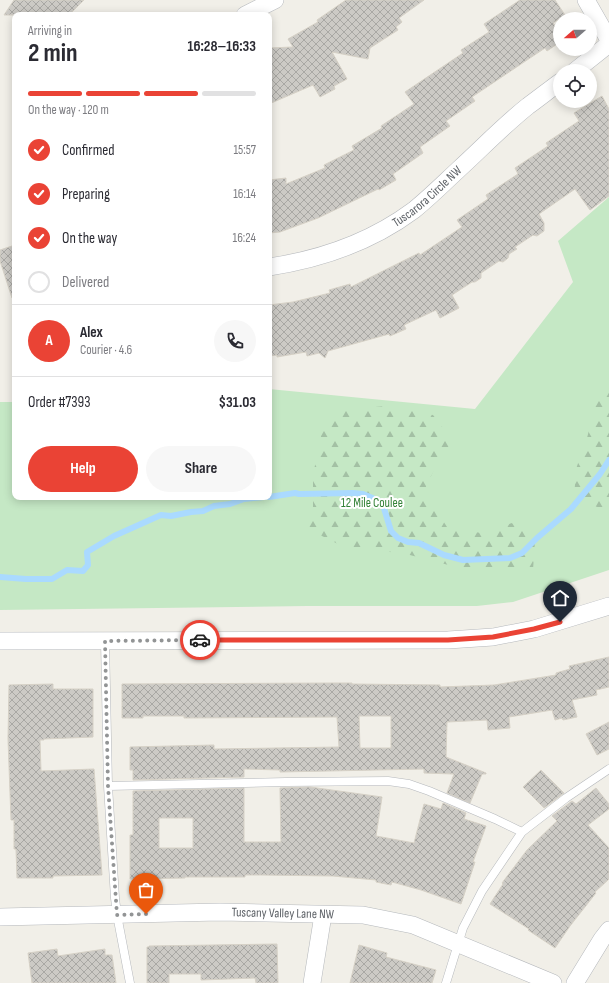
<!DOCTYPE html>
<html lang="en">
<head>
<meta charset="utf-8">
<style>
  body { margin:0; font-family:"Sofia Sans Condensed",sans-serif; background:#f7f7f7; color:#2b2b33; height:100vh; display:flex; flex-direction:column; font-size:15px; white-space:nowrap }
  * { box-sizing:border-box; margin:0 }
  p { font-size:13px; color:#7c7c81 }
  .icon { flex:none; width:22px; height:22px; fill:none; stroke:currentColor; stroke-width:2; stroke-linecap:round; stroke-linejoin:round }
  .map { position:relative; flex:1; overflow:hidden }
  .side { position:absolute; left:12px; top:12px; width:260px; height:488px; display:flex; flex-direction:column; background:#fff; border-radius:8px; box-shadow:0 2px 10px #0003 }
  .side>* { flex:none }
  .needle { width:26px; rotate:250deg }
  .fabs { position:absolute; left:553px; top:12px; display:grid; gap:8px }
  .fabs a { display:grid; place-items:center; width:44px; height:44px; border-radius:50%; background:#fff; box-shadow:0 2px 10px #0003; font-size:20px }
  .pin { position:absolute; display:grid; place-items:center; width:34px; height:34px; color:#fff; margin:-41px -17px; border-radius:50% 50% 50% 0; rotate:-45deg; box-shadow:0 0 4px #0007 }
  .pin .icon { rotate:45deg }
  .courier { position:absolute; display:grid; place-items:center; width:40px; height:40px; margin:-20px; border:3px solid #ea4335; border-radius:50%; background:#fff; color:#222; box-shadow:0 1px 5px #0007 }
  .head em { font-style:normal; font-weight:700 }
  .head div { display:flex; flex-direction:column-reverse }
  .head { display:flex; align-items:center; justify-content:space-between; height:68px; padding:0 16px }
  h1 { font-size:26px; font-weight:700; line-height:30px }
  .bar { display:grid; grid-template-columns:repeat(4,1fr); gap:6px 4px; align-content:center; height:48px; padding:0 16px }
  .bar i { height:5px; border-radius:3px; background:#e1e1e2 }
  .bar .current { background:#ea4335 }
  .bar p { grid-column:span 4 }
  .line { display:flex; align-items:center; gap:10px; padding:0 16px; border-top:1px solid #e1e1e2 }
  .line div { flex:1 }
  .round { display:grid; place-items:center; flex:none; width:42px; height:42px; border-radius:21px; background:#f7f7f7 }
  ol { padding:0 16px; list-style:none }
  li { display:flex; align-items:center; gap:12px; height:44px }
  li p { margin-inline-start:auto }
  li .icon { padding:4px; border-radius:50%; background:#ea4335; color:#fff; stroke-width:4 }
  li:last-child { color:#7c7c81 }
  li i { width:22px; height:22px; border:2px solid #e1e1e2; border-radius:50% }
  .button { display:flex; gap:8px; margin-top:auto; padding:8px 16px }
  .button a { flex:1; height:46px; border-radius:24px; background:#ea4335; color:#fff; font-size:16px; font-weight:700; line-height:46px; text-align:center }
  .button a+a { background:#f7f7f7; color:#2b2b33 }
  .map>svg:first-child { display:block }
  .green { fill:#c5e8c5 }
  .forest { fill:url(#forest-firs) }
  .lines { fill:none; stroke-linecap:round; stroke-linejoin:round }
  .stream { stroke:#aadaff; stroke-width:6 }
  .building { fill:url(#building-cross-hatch); stroke:#d6d1c6; fill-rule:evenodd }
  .lane-casing { stroke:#b5b8bc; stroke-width:9 }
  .street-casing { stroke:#b5b8bc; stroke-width:18 }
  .lane { stroke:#fff; stroke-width:8 }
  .street { stroke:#fff; stroke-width:17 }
  .done { stroke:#929495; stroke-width:4; stroke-dasharray:0 7.2 }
  .route { stroke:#ea4335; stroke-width:5 }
  .labels { text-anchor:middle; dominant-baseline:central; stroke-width:4; stroke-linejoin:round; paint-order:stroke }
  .street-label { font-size:13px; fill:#5f6368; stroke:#fff }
  .park-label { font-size:13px; fill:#348238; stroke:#fff }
</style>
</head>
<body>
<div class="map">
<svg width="609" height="983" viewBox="0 0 609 983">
  <defs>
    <pattern id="forest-firs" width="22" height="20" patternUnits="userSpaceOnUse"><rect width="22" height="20" fill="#c5e8c5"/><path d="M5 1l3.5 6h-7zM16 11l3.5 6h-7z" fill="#a3c0a4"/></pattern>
    <pattern id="building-cross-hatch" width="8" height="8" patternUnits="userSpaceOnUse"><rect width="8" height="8" fill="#cccac5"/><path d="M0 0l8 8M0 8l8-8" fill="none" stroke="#a9a8a4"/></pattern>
  </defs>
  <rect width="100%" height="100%" fill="#f1efe8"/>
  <path class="green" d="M609,197V570L513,602L477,606H307L0,610V402H15V497H269V389L475,409L573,282L558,241Z"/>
  <path class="forest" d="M609,382V511L574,499L576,469L587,438L598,395Z
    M389,406L433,415L453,441L439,459L424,491L447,527L481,533L512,523L535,540L533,570L464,569L406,554L342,546L306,528L313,507V475L323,426L346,409Z"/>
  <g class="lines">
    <path class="stream" d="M269,497L295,493L299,494L353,493L363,494L382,502L391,531L398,538L408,542L419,543L444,555L463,560L510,558L522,553L537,538L571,509L600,474L609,460
      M0,577L26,579H52L67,570L83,571L88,565L87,552L114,536L161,515L171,516L191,512L203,511L214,506L230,504L244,499L264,497"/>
  </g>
  <path class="building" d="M14,0H84L69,15H4Z
    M346,0H424L399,18L402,22L396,27L398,30L370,48L368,59L332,52L347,79L334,86L335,89L320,97L313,85L269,104V48L293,47L288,39L318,22L317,20Z
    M520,0H555L565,15L553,23L560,32V42L547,51L545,48L472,97L475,101L446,121L450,126L420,147L423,153L393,174L396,180L379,190L378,189L318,218L280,232L269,233V180L286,178V184L325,168L324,165L354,150L352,146L382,128L381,126L414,104L405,92L463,53L461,50L489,32L484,24Z
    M602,96L609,109V196L590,210L575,189L539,214L544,223V231L537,236L533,235L515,247L517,249L509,254L508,258L503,262L499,261L481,273V278L475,282H472L452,295L459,308L440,318L436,310L404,325L406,329L390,336L389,334L328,351L325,358L319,353L307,356L306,352L277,357V355L269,356V305L293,302L330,293L329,290L350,284L351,287L419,253L420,255L462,227L457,220L488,199L486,195L518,174L515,168L548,146L546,143L579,121L574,113Z
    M15,245V297L12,298L0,261V250Z
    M609,657V687L596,690L597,695L572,700L577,717L563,720L562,718L555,720L552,710L509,717L510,728L488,730L487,720L447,722L446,757L486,773V774H482L470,803L447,793L454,774L424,773V769L280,772V770L244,769V777L133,780V770H130V747L214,745V749L339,747L337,717L184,718V716H143V718H122V684L332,683H352V684L440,685V687L494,685L556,675V673L570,669L569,666ZM359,716H391V748H360Z
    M53,684V689H93V737L44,739V740H40L41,771L94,769L102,875L53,876V878H17L16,849H14V820H11L8,739L9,685Z
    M609,722V749L597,755L586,734Z
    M541,770L564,793L544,808L523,787Z
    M310,787L382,797L376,836L414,843L424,804L441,809L443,803L466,813L464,819L486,826L473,862H475L461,904L421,890L392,882L391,885L376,882V880L333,876L262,875H245V877H185V878L130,879V835H133V791L244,788V842H281L280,788ZM159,818H193V848H159Z
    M596,788L609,804V809L588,825L609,848V879L595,892L596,893L570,926L555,948L528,930L529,929L490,904L503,884L502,883L527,850L557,821L552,816L572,801L576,804Z
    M277,944L278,983H256L255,978L201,980V974H169V983H147V947H149V946Z
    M359,945L387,953L386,957L436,970L432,983H350Z
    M57,949L58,956L105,949V955H112L116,983H32L28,953Z"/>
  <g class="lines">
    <g class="lane-casing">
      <path id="lane" d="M105,641L108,786L115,898L117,915L130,983
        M108,786L286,782L388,781L409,784L429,791L495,819L522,832
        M446,983L463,928L482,891L522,832L566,798L609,769"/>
    </g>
    <g class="street-casing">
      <g id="street">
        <path d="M586,0L609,40"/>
        <path d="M245,15L275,0"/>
        <path d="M575,71L609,44"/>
        <path id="s1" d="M269,267C322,259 371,242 414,210C430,197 444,183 459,169C482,148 504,125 528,106C539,98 549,90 560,82"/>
        <path d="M0,641L448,640L493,637L534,629L609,606"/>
        <path id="s2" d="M0,917L220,912L363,915L413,925L553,983"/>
        <path d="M312,983L323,915"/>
        <path d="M575,983L602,939L609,930"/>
      </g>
    </g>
    <use href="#lane" class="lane"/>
    <use href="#street" class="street"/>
  </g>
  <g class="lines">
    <path class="done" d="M146,914L117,915L108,786L105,641L200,640"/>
    <path class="route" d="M200,640H448L493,637L534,629L560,622"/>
  </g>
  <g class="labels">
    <g class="street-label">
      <text stroke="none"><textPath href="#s1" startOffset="176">Tuscarora Circle NW</textPath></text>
      <text stroke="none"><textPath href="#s2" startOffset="283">Tuscany Valley Lane NW</textPath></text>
    </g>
    <g class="park-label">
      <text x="372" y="503">12 Mile Coulee</text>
    </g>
  </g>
</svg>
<div class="fabs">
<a><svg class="needle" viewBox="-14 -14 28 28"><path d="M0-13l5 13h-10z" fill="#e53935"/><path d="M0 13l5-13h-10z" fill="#7c7c81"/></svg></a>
<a><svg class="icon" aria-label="locate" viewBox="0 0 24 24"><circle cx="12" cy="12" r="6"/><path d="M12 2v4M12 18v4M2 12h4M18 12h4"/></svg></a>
</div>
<div class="pin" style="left:146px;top:914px;background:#ea580c"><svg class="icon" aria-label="bag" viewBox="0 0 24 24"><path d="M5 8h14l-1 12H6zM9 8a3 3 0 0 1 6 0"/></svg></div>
<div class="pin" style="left:560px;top:622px;background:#1f2937"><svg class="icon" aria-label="home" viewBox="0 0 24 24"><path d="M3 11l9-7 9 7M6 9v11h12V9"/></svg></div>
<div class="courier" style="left:200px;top:640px"><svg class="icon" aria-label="car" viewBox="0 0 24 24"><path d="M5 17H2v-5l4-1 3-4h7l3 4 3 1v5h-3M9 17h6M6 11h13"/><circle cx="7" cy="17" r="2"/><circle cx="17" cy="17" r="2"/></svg></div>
<section class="side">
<div class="head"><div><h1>2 min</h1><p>Arriving in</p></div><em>16:28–16:33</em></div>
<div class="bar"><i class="current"></i><i class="current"></i><i class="current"></i><i></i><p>On the way · 120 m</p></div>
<ol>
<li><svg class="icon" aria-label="check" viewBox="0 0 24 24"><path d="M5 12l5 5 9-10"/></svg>Confirmed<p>15:57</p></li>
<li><svg class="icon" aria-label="check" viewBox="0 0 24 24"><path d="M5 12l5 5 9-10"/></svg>Preparing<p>16:14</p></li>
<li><svg class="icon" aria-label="check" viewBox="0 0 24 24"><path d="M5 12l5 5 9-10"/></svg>On the way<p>16:24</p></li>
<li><i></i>Delivered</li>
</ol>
<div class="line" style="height:72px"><b class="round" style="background:#ea4335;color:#fff">A</b><div><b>Alex</b><p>Courier · 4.6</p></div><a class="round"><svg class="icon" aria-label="phone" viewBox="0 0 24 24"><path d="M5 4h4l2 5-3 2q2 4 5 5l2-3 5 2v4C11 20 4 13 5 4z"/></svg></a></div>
<div class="line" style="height:52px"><div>Order #7393</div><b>$31.03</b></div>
<div class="button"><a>Help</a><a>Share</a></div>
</section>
</div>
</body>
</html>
